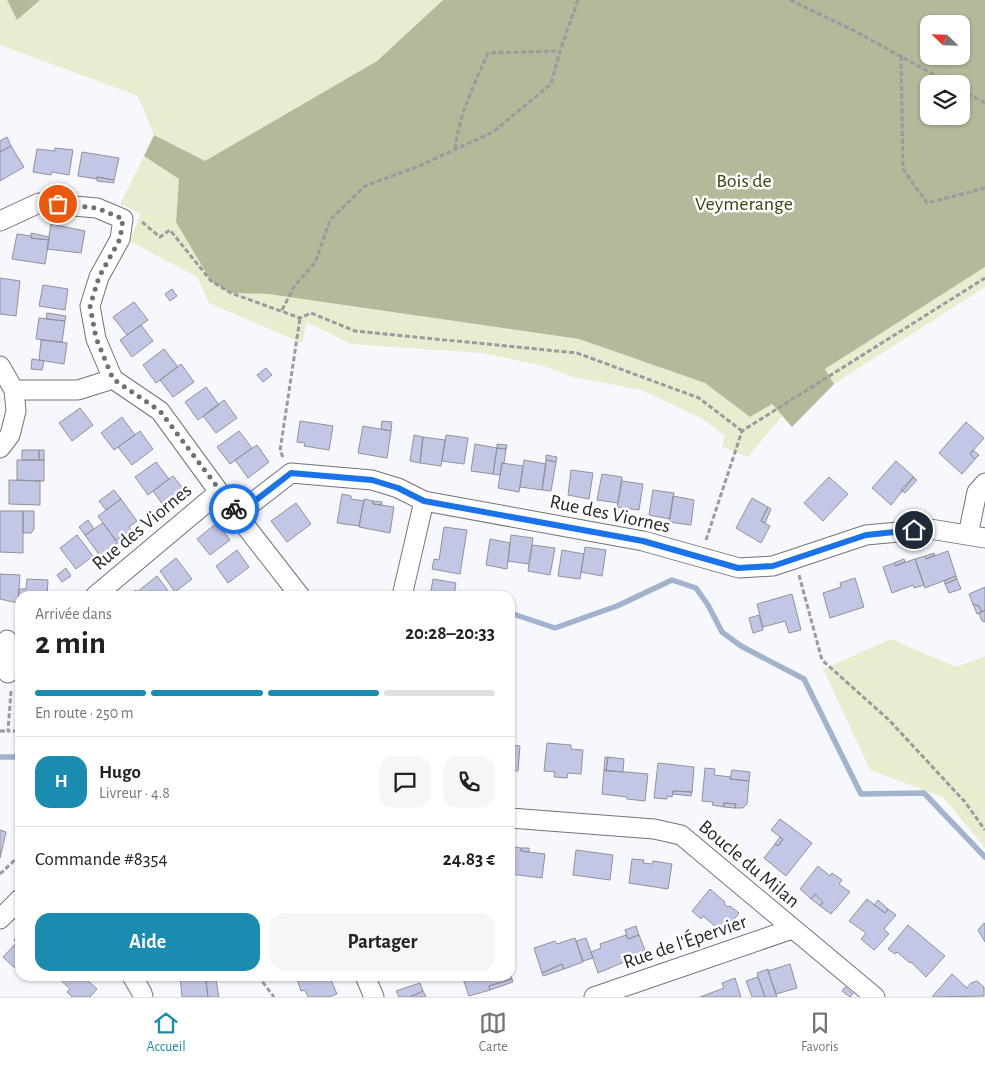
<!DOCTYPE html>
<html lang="fr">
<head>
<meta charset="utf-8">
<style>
  body { margin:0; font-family:"Alegreya Sans",sans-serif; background:#f6f6f6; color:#222; height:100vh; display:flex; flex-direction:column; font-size:19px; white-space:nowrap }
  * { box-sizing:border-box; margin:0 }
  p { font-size:16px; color:#767676 }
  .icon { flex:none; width:28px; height:28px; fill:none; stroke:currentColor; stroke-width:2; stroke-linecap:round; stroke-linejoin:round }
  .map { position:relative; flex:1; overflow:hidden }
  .details { position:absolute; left:15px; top:591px; width:500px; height:390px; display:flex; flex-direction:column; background:#fff; border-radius:15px; box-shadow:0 1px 4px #0004 }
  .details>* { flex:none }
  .needle { width:32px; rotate:293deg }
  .controls { position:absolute; left:920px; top:15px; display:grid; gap:10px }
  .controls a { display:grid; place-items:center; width:50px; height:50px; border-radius:10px; background:#fff; box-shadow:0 1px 4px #0004; font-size:25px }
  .pin { position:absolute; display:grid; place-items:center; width:42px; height:42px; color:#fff; margin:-21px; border:2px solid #fff; border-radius:50%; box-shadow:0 1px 5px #0007 }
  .courier { position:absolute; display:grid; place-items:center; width:50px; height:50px; margin:-25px; border:4px solid #1a73e8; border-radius:50%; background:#fff; color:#222; box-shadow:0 1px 6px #0007 }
  .summary em { font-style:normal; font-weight:700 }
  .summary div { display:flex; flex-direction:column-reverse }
  .summary { display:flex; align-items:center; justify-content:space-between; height:85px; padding:0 20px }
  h1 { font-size:32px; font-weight:700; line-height:38px }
  .bar { display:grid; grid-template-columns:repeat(4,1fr); gap:8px 5px; align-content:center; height:60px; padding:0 20px }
  .bar i { height:6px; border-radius:4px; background:#e0e0e0 }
  .bar .on { background:#198cb0 }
  .bar p { grid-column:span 4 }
  .line { display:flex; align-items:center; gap:12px; padding:0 20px; border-top:1px solid #e0e0e0 }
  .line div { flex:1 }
  .round { display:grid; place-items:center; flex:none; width:52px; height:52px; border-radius:15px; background:#f6f6f6 }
  .button { display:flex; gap:10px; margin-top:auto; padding:10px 20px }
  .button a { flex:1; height:58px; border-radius:15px; background:#198cb0; color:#fff; font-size:20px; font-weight:700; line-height:58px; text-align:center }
  .button a+a { background:#f6f6f6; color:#222 }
  .dock { display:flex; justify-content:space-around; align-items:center; height:70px; border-top:1px solid #e0e0e0; background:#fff; font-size:14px; color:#767676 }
  .dock a { display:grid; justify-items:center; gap:2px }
  .dock .on { color:#198cb0 }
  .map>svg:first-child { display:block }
  .green { fill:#e9edd0 }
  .forest { fill:#b5b99a; fill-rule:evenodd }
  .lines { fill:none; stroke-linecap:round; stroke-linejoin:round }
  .stream { stroke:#a1b3cd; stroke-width:5.5 }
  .building { fill:#c3c7e6; stroke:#919298 }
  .minor-casing { stroke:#727379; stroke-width:21 }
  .path { stroke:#9a9b9f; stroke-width:3; stroke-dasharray:5 2.5; stroke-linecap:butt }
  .minor { stroke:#fff; stroke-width:19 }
  .done { stroke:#6f7074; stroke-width:5; stroke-dasharray:0 9 }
  .route { stroke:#1a73e8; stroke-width:6 }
  .labels { text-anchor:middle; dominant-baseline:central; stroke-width:5; stroke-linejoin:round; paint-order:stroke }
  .park-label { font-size:20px; fill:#3e420c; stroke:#fff }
  .street-label { font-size:20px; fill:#262729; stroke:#fff }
</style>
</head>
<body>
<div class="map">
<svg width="985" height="997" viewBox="0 0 985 997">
  <rect width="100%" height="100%" fill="#f7f8fe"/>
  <path class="green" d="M0,0H7L17,20L40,0H443L377,61L205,161L154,135L138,96L0,45Z
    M144,156L179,179L176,222L231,293L268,294L579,339L705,383L750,417L771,404L782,416L748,457L722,447L725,436L701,418L641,390L573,377L540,365L482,353L350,344L307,322L302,343L209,303L197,277L129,241L141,214L120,204Z
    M985,267V287L834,384L825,369Z
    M891,639L956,667L985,656V848L943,797L870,770L823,669Z"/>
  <path class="forest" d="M7,0H40L17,20Z
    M443,0H985V267L825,369L834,384L792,427L772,404L750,417L705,383L579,339L268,294L231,293L211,281L176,222L179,179L144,156L154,135L205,161L377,61ZM929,24H961V56H929ZM929,84H961V116H929Z"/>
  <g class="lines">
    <path class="stream" d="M510,613L555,628L617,606L672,580L696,588L708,605L722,632L741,646L804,679L861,794L924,793L985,857
      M0,757H14L20,754"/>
  </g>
  <path class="building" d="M7,137L11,146L0,152V141Z
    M11,146L24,167L0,181V152Z
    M55,148L73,150L69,175L52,172L51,175L33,172L37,149L55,151Z
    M82,152L119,158L114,180L97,177V179L78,176Z
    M97,177L114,180V183L97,181Z
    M51,224L85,231L81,253L47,249Z
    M31,233L49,237V240L31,238Z
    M17,234L31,236V238L49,240L45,264L12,259Z
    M0,278L20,281L16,316L0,314Z
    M43,285L68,289L65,310L39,306Z
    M172,289L177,296L170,301L165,294Z
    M134,302L148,320L127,335L113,317Z
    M47,313L66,316L65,321L46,319Z
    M39,318L65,321L62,342L36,339Z
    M141,325L153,341L132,357L120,340Z
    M41,340L67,343L64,364L39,360Z
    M164,349L178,367L156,383L143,365Z
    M32,359L44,361L42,370L31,369Z
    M181,364L194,382L173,397L160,380Z
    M266,368L272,375L263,382L257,375Z
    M206,387L219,405L198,420L185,402Z
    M224,400L237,418L216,433L203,416Z
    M80,408L93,425L72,441L59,423Z
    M122,417L135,435L114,450L101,433Z
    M300,421L333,426L329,450L304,446L305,443L297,442Z
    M382,421L392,422L391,431L381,429Z
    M966,422L984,438L970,454L975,459L962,474L939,453Z
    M363,426L391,431L387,458L358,453Z
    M140,431L153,449L132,465L118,447Z
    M239,431L252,448L230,464L217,447Z
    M414,435L423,437L420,463L410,461Z
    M446,435L468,438L464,464L442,461Z
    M423,437L445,440L441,466L420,463Z
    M475,444L497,448L493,474L471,471Z
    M497,444L507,445L506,449L497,448Z
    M257,445L269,462L248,478L235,460Z
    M497,448L506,449L504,463H502L500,475L493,474Z
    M22,450H39V460H22Z
    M39,450H44V460H39Z
    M973,450L979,455L975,459L970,454Z
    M546,455L557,457L556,462L546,460Z
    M17,460H44V481L17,480Z
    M524,460L546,464L542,490L520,487Z
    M546,460L556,462L551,491L542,490Z
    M896,461L914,477L891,505L872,488Z
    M156,462L169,479L148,495L135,477Z
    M502,463L523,466L519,492L498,488Z
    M571,470L593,473L589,499L568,495Z
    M602,474L622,477L618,503L597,500Z
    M173,476L187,493L166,509L153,491Z
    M829,477L848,494L823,521L804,503Z
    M913,477L917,480L905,493L901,490Z
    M9,480L40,481V505L9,504Z
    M622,481L643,484L639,510L617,507Z
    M114,490L121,499L106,510L99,501Z
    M653,490L674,493L670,519L649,515Z
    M342,494L351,496V499L364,501L359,526L337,523Z
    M673,496L694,500L691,525L669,522Z
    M752,498L768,507L761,521L770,526L761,543L736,528Z
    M121,499L137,521L129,527L131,530L116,541L98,516Z
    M364,499L373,501V504L394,507L390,533L359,527Z
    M373,501L382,502V505L373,504Z
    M296,503L311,524L287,542L271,521Z
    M768,507L771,509L765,523L761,521Z
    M0,511H23V553L0,552Z
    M23,511H34V529L31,533H23Z
    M88,520L94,529L85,535L79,527Z
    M103,523L118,543L100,556L85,535Z
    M217,523L230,540L210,555L197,539Z
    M444,527L467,530L460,574L432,569L434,559L439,560Z
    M77,535L93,556L76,569L60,548Z
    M511,535L533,538L529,564L508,561Z
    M490,539L510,543L507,569L486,565Z
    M532,545L555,548L550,575L528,571Z
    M585,547L606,550L602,576L581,572Z
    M237,550L249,567L228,583L216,566Z
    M562,550L584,554L580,579L558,576Z
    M948,551L956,576L925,588L915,559L925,556L926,559Z
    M934,553L935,555L926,559L925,556Z
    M176,558L192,579L175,592L160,571Z
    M904,559L905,562L895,566L894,563Z
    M915,559L924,585L914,588L913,585L892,593L883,567L894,563L895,566Z
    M66,568L71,576L62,582L57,575Z
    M0,574L20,575L18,603L0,599Z
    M157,576L172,596H134L138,593L137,592Z
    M956,576L957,579L945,584L944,581Z
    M855,578L864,607L830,618L823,593L841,587L840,583Z
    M27,579L48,580L47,596H20V606H18L19,589H26Z
    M433,579L456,583L454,596H430Z
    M957,579L961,589L949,593L945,584Z
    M985,587V610L982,612L979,606L973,604L969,594Z
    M136,590L138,593L134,596H128Z
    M792,594L801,630L789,633L785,621L763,627L757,604Z
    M973,604L979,606L982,612L977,614Z
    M985,610V622L982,621L979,613Z
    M759,615L763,630L753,633L749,618Z
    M547,743L571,745V749L583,750L581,774L568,773L567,778L554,777L555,772L544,771Z
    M510,745L520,746L518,771L510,770Z
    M605,757H608L606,771L604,770Z
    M608,757L624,759L623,772L606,771Z
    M658,763L694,767L692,792L673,791L672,797L667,796V799L654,798Z
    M705,768L715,769L714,775L731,777L730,779L749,781L747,804L743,808H735L736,804L724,803V807L712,805L713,802L702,801Z
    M604,770L648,774L645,801L627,799V797L602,794Z
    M732,770L750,772L749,781L730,779Z
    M673,791L692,792L691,796L673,794Z
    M724,803L736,804L735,808L724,807Z
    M780,819L812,843L786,876L764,858L775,844L778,846L783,839L771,830Z
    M0,830L6,832L0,858Z
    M780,837L783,839L778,846L775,844Z
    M510,846L521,848V851L545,854L542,878L510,874Z
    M521,848H529V852L521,851Z
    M576,850L613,855L610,880L573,875Z
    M632,859L644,860L643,863L652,864L653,861L672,864L668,889L629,883Z
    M818,866L830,876L832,873L842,880L839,884L850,892L831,914L820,906L823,902L815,894L811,899L800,889Z
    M710,889L725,902L724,904L728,907L730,906L739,913L723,933L703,916L701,919L692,911Z
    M815,894L823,902L820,906L811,899Z
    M867,899L885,913L888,909L896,915L884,929L889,934L874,950L861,939L866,933L849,921Z
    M878,900L888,909L885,913L874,905Z
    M984,923L985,924V942L978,930Z
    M908,925L945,956L926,977L911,962L910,963L897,952L895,954L888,949Z
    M636,926L639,935L628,939L625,930Z
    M20,933V962L15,968L3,957L16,943L14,940Z
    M626,935L628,939L639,935L648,958L626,966L624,962L598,973L591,952L601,948L600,944Z
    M575,938L583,962L564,969L562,964L542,973L534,948L555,941L557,944Z
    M586,938L593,958L583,961L576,941Z
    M648,958L649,961L629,968L628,965Z
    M562,964L564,969L543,976L542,973Z
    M790,964L797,988L776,994L768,971Z
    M768,969V971L777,997H765L758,977L757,973Z
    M510,974L512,979L489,986L490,990L469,996L462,976H510Z
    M952,974L967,988L971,983L977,981L984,987V996L932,997Z
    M56,976H83L97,989L90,997H72L67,992L70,989Z
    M180,976H219L220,979L206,981L208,997H182Z
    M296,976H333L334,979L331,980L337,994L328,997H308L305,990L301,991Z
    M758,977L765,997H752L746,981Z
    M735,978L741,997H700L724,988L722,983Z
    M512,979L513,982L490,990L489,986Z
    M216,980L219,997H208L206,981Z
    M420,983L423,991L410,997H399L396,991Z
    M845,987L853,994L850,997L842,991Z
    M423,991L426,997H410Z"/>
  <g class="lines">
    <g class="minor-casing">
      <path id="minor" d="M0,221L39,203L97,208L123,219L120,239L99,277L90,306L96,339L113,379L160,411L219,492L300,596
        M0,366L14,390L16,411L10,435L0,448
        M14,390H78L113,379
        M238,514L291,473L372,480L398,488L424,501L643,541L739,568L773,566L866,535L930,529L985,538
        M968,535L977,492L985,483
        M95,596L219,492
        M402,596L424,501
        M7,640L8,673
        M510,818L654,829L681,835L875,997
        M0,919L20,899
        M132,976L142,993L143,997
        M365,976L374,997
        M594,997L792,929"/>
    </g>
    <path class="path" d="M790,0L855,31L951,84
      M901,56L903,169L927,203L985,188
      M961,90L985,103
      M455,149C459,115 475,83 488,53L560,51
      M142,222L160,237L170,230L211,281L231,293L300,318L311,313L355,331L577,353L699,398L742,431
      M282,310L295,285L315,263L330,220L365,186L421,165L493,132L551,84L560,51L578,0
      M283,457L280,451L300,318
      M706,540L742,431L985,278
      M799,575L822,660L889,720L965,802L985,830
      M11,691L8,731H20
      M0,731H8
      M0,874L20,855
      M258,976L274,997"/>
    <use href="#minor" class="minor"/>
  </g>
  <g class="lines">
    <path class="done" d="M58,204L97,208L123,219L120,239L99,277L90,306L96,338L113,379L160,411L234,509"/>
    <path class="route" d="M234,509L238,514L291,473L372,480L398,488L424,501L643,541L738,568L773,566L866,535L914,530"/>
  </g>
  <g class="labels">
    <g class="park-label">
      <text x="744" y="181">Bois de<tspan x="744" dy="23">Veymerange</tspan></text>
    </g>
    <g class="street-label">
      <text transform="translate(610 514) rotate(12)">Rue des Viornes</text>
      <text transform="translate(142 527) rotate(-40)">Rue des Viornes</text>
      <text transform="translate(749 864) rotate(40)">Boucle du Milan</text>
      <text transform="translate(685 942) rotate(-19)">Rue de l'Épervier</text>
    </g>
  </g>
</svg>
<div class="controls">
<a><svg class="needle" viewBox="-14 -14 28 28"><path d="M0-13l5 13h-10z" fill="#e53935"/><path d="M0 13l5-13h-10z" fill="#767676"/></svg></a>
<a><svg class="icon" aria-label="layers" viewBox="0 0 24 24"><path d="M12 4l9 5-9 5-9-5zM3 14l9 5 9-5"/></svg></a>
</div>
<div class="pin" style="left:58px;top:204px;background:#ea580c"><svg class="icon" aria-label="bag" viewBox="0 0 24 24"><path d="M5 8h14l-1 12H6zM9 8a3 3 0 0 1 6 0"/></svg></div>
<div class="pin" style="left:914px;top:530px;background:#1f2937"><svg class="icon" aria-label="home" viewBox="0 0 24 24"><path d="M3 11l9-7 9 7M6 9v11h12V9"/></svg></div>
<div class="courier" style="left:234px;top:509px"><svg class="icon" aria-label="bike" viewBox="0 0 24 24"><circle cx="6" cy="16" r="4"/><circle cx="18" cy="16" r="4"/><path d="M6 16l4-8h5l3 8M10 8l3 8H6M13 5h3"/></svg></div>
<section class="details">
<div class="summary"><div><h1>2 min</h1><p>Arrivée dans</p></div><em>20:28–20:33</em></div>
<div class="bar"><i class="on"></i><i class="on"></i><i class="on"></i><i></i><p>En route · 250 m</p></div>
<div class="line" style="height:90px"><b class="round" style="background:#198cb0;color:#fff">H</b><div><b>Hugo</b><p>Livreur · 4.8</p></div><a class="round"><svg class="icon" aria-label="chat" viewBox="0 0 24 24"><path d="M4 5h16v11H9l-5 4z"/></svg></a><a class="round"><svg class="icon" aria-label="phone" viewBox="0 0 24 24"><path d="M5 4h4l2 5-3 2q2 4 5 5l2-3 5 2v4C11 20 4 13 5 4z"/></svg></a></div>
<div class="line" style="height:65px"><div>Commande #8354</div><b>24.83 €</b></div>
<div class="button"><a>Aide</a><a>Partager</a></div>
</section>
</div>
<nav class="dock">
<a class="on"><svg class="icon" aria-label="home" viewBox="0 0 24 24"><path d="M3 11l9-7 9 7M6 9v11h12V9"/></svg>Accueil</a>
<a><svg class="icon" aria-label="map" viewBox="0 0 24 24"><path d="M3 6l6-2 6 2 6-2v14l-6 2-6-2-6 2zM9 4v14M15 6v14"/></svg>Carte</a>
<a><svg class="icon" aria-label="saved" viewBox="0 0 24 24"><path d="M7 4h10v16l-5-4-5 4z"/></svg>Favoris</a>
</nav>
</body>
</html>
